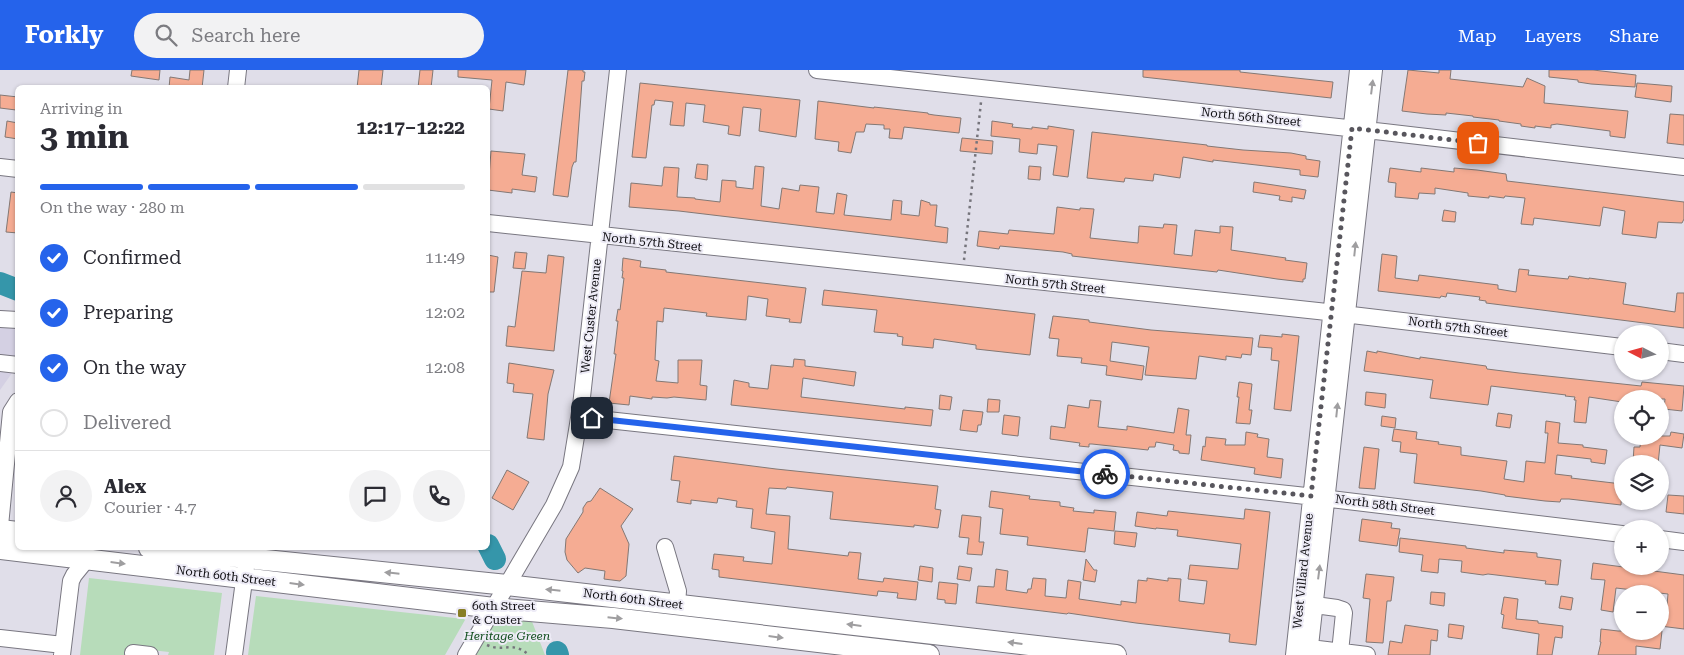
<!DOCTYPE html>
<html lang="en">
<head>
<meta charset="utf-8">
<style>
  body { margin:0; font-family:"Roboto Serif",serif; background:#f2f2f3; color:#2b2b33; height:100vh; display:flex; flex-direction:column; font-size:19px; white-space:nowrap }
  * { box-sizing:border-box; margin:0 }
  p { font-size:16px; color:#7c7c81 }
  .icon { flex:none; width:28px; height:28px; fill:none; stroke:currentColor; stroke-width:2; stroke-linecap:round; stroke-linejoin:round }
  .map { position:relative; flex:1; overflow:hidden }
  .drawer { position:absolute; left:15px; top:15px; width:475px; height:465px; display:flex; flex-direction:column; background:#fff; border-radius:8px; box-shadow:0 1px 4px #0004 }
  .drawer>* { flex:none }
  .needle { width:32px; rotate:276deg }
  .fabs { position:absolute; left:1614px; top:255px; display:grid; gap:10px }
  .fabs a { display:grid; place-items:center; width:55px; height:55px; border-radius:50%; background:#fff; box-shadow:0 1px 4px #0004; font-size:25px }
  .pin { position:absolute; display:grid; place-items:center; width:42px; height:42px; color:#fff; margin:-21px; border-radius:10px; box-shadow:0 2px 8px #0006 }
  .courier { position:absolute; display:grid; place-items:center; width:50px; height:50px; margin:-25px; border:4px solid #2563eb; border-radius:50%; background:#fff; color:#222; box-shadow:0 1px 6px #0007 }
  .head em { font-style:normal; font-weight:700 }
  .head div { display:flex; flex-direction:column-reverse }
  .head { display:flex; align-items:center; justify-content:space-between; height:85px; padding:0 25px }
  h1 { font-size:32px; font-weight:700; line-height:38px }
  .bar { display:grid; grid-template-columns:repeat(4,1fr); gap:8px 5px; align-content:center; height:60px; padding:0 25px }
  .bar i { height:6px; border-radius:4px; background:#e1e1e2 }
  .bar .active { background:#2563eb }
  .bar p { grid-column:span 4 }
  .line { display:flex; align-items:center; gap:12px; padding:0 25px; border-top:1px solid #e1e1e2 }
  .line div { flex:1 }
  .round { display:grid; place-items:center; flex:none; width:52px; height:52px; border-radius:26px; background:#f2f2f3 }
  ol { padding:0 25px; list-style:none }
  li { display:flex; align-items:center; gap:15px; height:55px }
  li p { margin-inline-start:auto }
  li .icon { padding:5px; border-radius:50%; background:#2563eb; color:#fff; stroke-width:4 }
  li:last-child { color:#7c7c81 }
  li i { width:28px; height:28px; border:2px solid #e1e1e2; border-radius:50% }
  header { display:flex; align-items:center; gap:30px; box-sizing:border-box; height:70px; padding:0 25px; background:#2563eb; color:#fff }
  header strong { font-size:24px }
  nav { display:flex; gap:28px; margin-inline-start:auto; font-size:18px }
  .search { width:350px; height:45px; background:#f2f2f3; display:flex; align-items:center; gap:12px; box-sizing:border-box; padding:0 18px; border-radius:28px; color:#7c7c81; font-size:19px }
  .map>svg:first-child { display:block }
  .built { fill:#d4d0e3 }
  .green { fill:#b7dcba }
  .lines { fill:none; stroke-linecap:round; stroke-linejoin:round }
  .river { stroke:#3596aa; stroke-width:22 }
  .building { fill:#f5ac93; stroke:#837874 }
  .minor-casing { stroke:#797781; stroke-width:18 }
  .major-casing { stroke:#797781; stroke-width:22 }
  .path { stroke:#75747b; stroke-width:2.5; stroke-dasharray:2.5 4; stroke-linecap:butt }
  .minor { stroke:#fff; stroke-width:16 }
  .major { stroke:#fff; stroke-width:20 }
  .oneway { fill:#9f9ea0 }
  .done { stroke:#58565d; stroke-width:5; stroke-dasharray:0 9 }
  .route { stroke:#2563eb; stroke-width:6 }
  .poi-dot { fill:#887e25; stroke:#edebf6; stroke-width:2 }
  .labels { text-anchor:middle; dominant-baseline:central; stroke-width:4; stroke-linejoin:round; paint-order:stroke }
  .street-label { font-size:12px; fill:#0e0d11; stroke:#edebf6 }
  .poi-label { font-size:12px; fill:#0e0d11; stroke:#edebf6; text-anchor:start }
  .park-label { font-size:12px; font-style:italic; fill:#114e1e; stroke:#edebf6 }
</style>
</head>
<body>
<header>
<strong>Forkly</strong>
<div class="search"><svg class="icon" aria-label="search" viewBox="0 0 24 24"><circle cx="10" cy="10" r="6"/><path d="M15 15l6 6"/></svg>Search here</div>
<nav><a>Map</a><a>Layers</a><a>Share</a></nav>
</header>
<div class="map">
<svg width="1684" height="585" viewBox="0 0 1684 585">
  <rect width="100%" height="100%" fill="#e0dee9"/>
  <path class="built" d="M0,250L17,252V300L12,303L0,320Z"/>
  <path class="green" d="M89,508L222,523L214,585H168L169,582L133,578L132,585H80Z
    M256,526L464,549L465,550L445,585H248Z
    M497,545L531,549L545,585H472Z"/>
  <g class="lines">
    <path class="river" d="M0,213L18,220
      M488,475L495,489
      M557,582L558,585"/>
  </g>
  <path class="building" d="M132,0H160L159,10L131,6Z
    M190,0H204L202,18H169L170,7L189,10Z
    M359,0H383L381,18H357Z
    M420,0H433L431,18H418Z
    M458,0H526L524,15L506,12L503,41L489,39L492,10L458,7Z
    M568,0H583V2H585L584,11H582L581,25L576,92H574L572,97L568,127L553,125Z
    M1143,0H1240V2L1333,12L1331,28L1143,7Z
    M1408,0L1439,3V0H1451L1450,9L1523,17L1527,8L1545,16L1544,33L1628,41L1625,68L1610,66V61L1557,54L1551,55V58L1535,56V58L1521,56V54L1499,51V50L1473,47V46L1446,43V45L1427,44L1402,41Z
    M1549,0H1593L1636,5L1635,17L1591,14L1578,12V10L1549,7Z
    M640,13L800,30L796,67L759,61L761,39L743,37L740,66L728,64L729,56L703,52L705,35L686,33L684,56L670,55L673,32L655,30L654,35H652L646,88L632,87Z
    M1637,13L1672,16L1671,32L1635,27Z
    M0,25L18,27L16,40L0,38Z
    M818,31L874,38V37L928,43V44L934,45L961,48L959,63L904,57L902,69L889,68L890,59H884V55L866,54L864,62H856L851,83L838,81L839,72L815,69Z
    M1670,44L1684,45V75L1667,73Z
    M7,51L18,53V69L5,67Z
    M992,51L1013,54L1012,57L1032,59V57L1048,59V56L1074,60L1068,107L1053,105L1057,76L1038,74L1037,84L1019,82L1020,69L991,66Z
    M1092,62L1207,75V76L1243,80L1291,83L1306,86V89L1320,91L1318,107L1300,105V100L1213,90V92L1183,87L1180,108L1154,104L1153,111L1125,108L1124,112L1087,108Z
    M962,68L993,71L992,84L960,81Z
    M491,81L525,84L522,105L537,107L535,122L512,119V123L488,120Z
    M697,94L708,95L707,110L695,108Z
    M755,96L764,97L761,136L779,139L782,118L799,121L800,115L819,117L816,142L834,144L837,123L847,125L844,145L891,150L893,130L902,131L901,144L919,146L921,130L930,133V135H937L935,156L948,158L947,173L679,141L629,137L631,113L662,116L664,97L679,98L677,127L695,128V129L720,132L722,110L736,111V117L753,119Z
    M1029,96L1041,97L1040,110L1028,109Z
    M1390,98L1421,102V98L1454,102V98L1477,100L1506,104L1507,111L1684,132V149L1682,153L1658,152L1656,168L1622,164L1625,141L1603,137L1600,156L1534,148L1533,155L1521,154L1525,128L1505,126L1504,128L1489,126V128L1468,126V123L1435,118V124L1419,123L1418,129L1395,127L1396,113L1388,112Z
    M1254,112L1306,120L1304,129L1292,127V132L1279,130L1280,126L1253,122Z
    M11,122L18,123V163L6,162Z
    M1057,137L1080,140V138L1094,139L1090,168L1138,173L1139,156L1163,158L1164,154L1177,155L1174,184L1192,186L1195,160L1220,163V156L1233,157L1231,180L1286,188L1285,190L1307,193L1305,209H1303V212L1277,209L1218,200L1217,202L1098,189L1072,186V184L1063,182L1000,176L999,179L977,176L979,161L1008,164L1009,160L1054,164Z
    M1444,140L1456,142L1455,152L1442,151Z
    M515,182L527,183L525,199L513,198Z
    M1382,184L1397,186L1395,208L1418,211L1419,205L1498,215V219L1516,222L1519,199L1529,200L1528,205L1568,209L1569,206L1589,209V208L1626,213L1623,234L1675,242L1677,223H1684V258L1486,233V231L1479,230L1480,227L1447,223L1446,227L1441,226L1440,228L1378,221Z
    M488,185L498,187L494,222H488Z
    M548,185L564,187L554,281L506,276L508,256L515,257L522,201L546,203Z
    M623,188L641,191L640,197L666,200V202L806,218L801,253L789,252L790,249L766,246L768,229L748,226L746,250L706,246L707,243L664,238L663,252L657,251L655,290L659,291L656,311L678,313V290H702L700,315L707,316L706,330L674,327L667,328L652,327V329L630,326L629,335L609,333L616,284H614L618,251H616L618,239L620,240L624,208H622L623,201H622Z
    M824,220L1035,244L1030,285L976,279V275L934,269L933,278L902,275L903,267L897,266L898,264L874,262L877,240L822,235Z
    M1053,246L1089,250V252L1151,260L1253,268L1251,285L1242,284L1241,288L1226,286V290L1199,286L1196,309L1169,307L1145,305L1149,277L1112,272L1110,291L1144,296L1142,310L1106,305L1107,296L1081,293L1082,288L1057,286L1059,269L1049,268Z
    M1282,264L1299,266L1291,341L1274,339L1279,291L1271,290L1272,278L1258,277L1260,265L1282,267Z
    M1367,281L1377,283V281L1420,289V287L1486,296L1487,299L1519,303L1641,316L1642,312L1684,316L1682,341L1664,339L1665,329H1622V332L1589,327L1586,353L1574,352L1576,330H1574L1575,327L1565,326L1566,325L1491,316L1488,335L1430,328L1433,310L1364,301Z
    M794,289L805,290V296L856,302L854,316L803,308L801,327L905,339V337L933,340L931,356L731,335L734,310L749,313V317L768,319L771,295L793,297Z
    M509,293L554,300L548,324L544,370L527,368L533,324L513,322L514,314L507,313Z
    M1239,312L1252,314L1249,340H1252L1250,354L1236,353L1239,327H1237Z
    M1366,322L1386,324L1385,338L1365,335Z
    M940,325L952,327L950,340L939,339Z
    M988,329L1000,330L999,342H987Z
    M1090,330L1101,331L1098,357L1127,360V356L1174,363L1178,338L1189,340L1186,365H1191L1189,384L1179,383V381L1173,380L1174,375L1156,372L1155,377H1149L1148,380L1092,374H1089V377L1079,376L1080,373L1050,369L1051,356L1065,358L1068,335L1089,338Z
    M963,340L983,342L981,355H978L977,362L960,360Z
    M1498,343L1512,345L1510,358L1496,356Z
    M1004,345L1020,347L1018,366L1002,364Z
    M1382,346L1396,348L1395,358L1381,356Z
    M1546,351L1560,353L1558,373L1583,375V377L1607,380L1605,394L1591,392V389L1557,385L1555,404L1572,406L1571,408L1622,414L1621,435L1569,429H1561L1560,432L1545,431L1505,426V425L1481,421L1414,413L1417,384L1400,382L1401,372L1392,371L1394,359L1417,362L1416,369L1439,372L1438,374L1461,377V385L1507,391L1504,409L1524,412L1526,391L1545,393L1548,363H1545Z
    M1246,362L1258,364L1257,367L1269,369L1267,387L1283,389L1281,408L1254,404L1255,398L1201,390L1203,376L1205,377L1206,367L1226,369L1225,375H1245Z
    M1671,362L1684,364L1682,378L1660,375L1658,394L1633,392L1634,377H1640L1641,366H1670Z
    M1364,377L1379,379L1375,419L1359,418Z
    M674,386L776,399L938,416L935,439L941,440L938,458L914,455V457L830,449L833,422L787,417L786,419L769,418L766,444L790,446L788,479L848,486L849,482L861,483L858,509L883,512L884,508L918,512L916,530L897,528L898,523L878,521L877,526L719,507V500L712,499L714,484L744,487L743,491L772,494L775,462L751,458L753,439L736,437L737,431L718,428L717,433L691,430V434L677,432L680,411L671,410Z
    M507,400L529,412L513,440L492,428Z
    M600,418L633,439L621,456L629,474L626,506L620,511L604,509L605,501L585,498L578,503L567,490L565,482L566,469L583,442V438L587,432L591,431Z
    M991,421L1030,426L1029,429L1060,432V436L1074,438L1073,441L1094,443V440L1116,442L1114,461L1088,458L1085,482L1027,475L1028,467L1000,464L1003,439L989,437Z
    M1668,425L1684,426V444L1666,442Z
    M1245,439L1270,442L1256,575L1229,572L1230,564L1136,553L1068,543L1067,544L976,533L978,516L994,517L996,499L1008,501L1006,520L1027,523L1028,519H1031L1033,508L1046,509L1045,526L1066,528L1068,510L1081,512L1079,529L1121,535V531L1136,533L1138,510L1147,511V508L1168,511V508L1181,509L1179,531L1204,534L1207,511L1188,509L1190,495L1238,499L1241,474L1177,466L1178,460L1156,458V459L1135,456L1137,442L1167,446L1168,441L1244,449Z
    M962,445L981,447L979,472H984L982,485L967,484L969,468L959,467Z
    M1362,449L1392,453L1391,458L1400,459L1397,476L1359,471Z
    M1115,461L1137,463L1135,477L1114,474Z
    M1400,468L1466,476V478L1504,483V480L1537,483V487L1561,490L1558,515L1545,514L1546,511L1488,504L1483,505L1461,502L1462,491L1439,489L1438,503L1421,501L1423,485L1399,482Z
    M1086,489L1094,500H1097L1095,512L1083,510Z
    M1593,493L1684,505V559L1660,556V546H1666L1668,524L1616,518L1613,542L1601,540L1605,510L1591,509Z
    M920,496L933,498L932,512L918,510Z
    M959,496L972,498L970,511L957,509Z
    M1366,504L1394,507L1391,531H1387L1383,573L1366,572L1370,529L1363,528Z
    M939,512L958,514L956,534L945,533V530L937,529Z
    M1431,522L1445,523L1444,536L1430,534Z
    M1561,526L1573,528L1571,540L1559,538Z
    M1504,527L1518,529L1516,549L1538,551V553L1563,556L1562,568L1555,567L1552,585H1537L1539,564L1502,558L1504,545L1501,544Z
    M1449,554L1464,556L1462,569L1448,567Z
    M1405,555L1438,560L1437,571L1431,570L1430,585H1388L1390,571L1402,573Z
    M1601,559L1618,561H1662L1660,579L1636,576V585H1598L1601,572H1600Z"/>
  <g class="lines">
    <g class="minor-casing">
      <path id="minor" d="M817,0L1384,62L1684,97
        M236,18L238,0
        M0,97L18,99
        M488,153L1318,241L1622,277
        M0,249L18,250
        M1660,281L1684,284
        M0,293L18,295
        M580,347L1297,425L1622,464
        M0,456L11,342L18,331
        M1660,469L1684,472
        M665,477L678,521L677,534
        M1315,535L1337,538L1343,540L1344,543L1340,582
        M0,568L63,575
        M1310,578L1367,585
        M133,583L150,585
        M62,585L71,511L74,505L87,489
        M234,585L246,496
        M466,585L554,435L571,397L581,336L618,0
        M1294,585L1358,0
        M1309,585L1374,0"/>
    </g>
    <g class="major-casing">
      <path id="major" d="M0,460L18,462
        M149,478L507,515L1116,585
        M0,479L494,538L613,548L929,585"/>
    </g>
    <path class="path" d="M964,190L981,32
      M487,575C504,583 512,570 529,585"/>
    <use href="#minor" class="minor"/>
    <use href="#major" class="major"/>
  </g>
  <defs><path id="oneway-solid" d="M-6-.8H1V-3.2L6.5 0L1 3.2V.8H-6Z" transform="scale(1.25)"/></defs>
  <g class="oneway">
    <use href="#oneway-solid" transform="translate(1372 17) rotate(-83)"/>
    <use href="#oneway-solid" transform="translate(1355 179) rotate(-84)"/>
    <use href="#oneway-solid" transform="translate(1337 340) rotate(-84)"/>
    <use href="#oneway-solid" transform="translate(118 493) rotate(7)"/>
    <use href="#oneway-solid" transform="translate(1319 502) rotate(-83)"/>
    <use href="#oneway-solid" transform="translate(392 503) rotate(-174)"/>
    <use href="#oneway-solid" transform="translate(297 514) rotate(7)"/>
    <use href="#oneway-solid" transform="translate(553 520) rotate(-174)"/>
    <use href="#oneway-solid" transform="translate(615 548) rotate(6)"/>
    <use href="#oneway-solid" transform="translate(854 555) rotate(-173)"/>
    <use href="#oneway-solid" transform="translate(776 567) rotate(7)"/>
    <use href="#oneway-solid" transform="translate(1015 573) rotate(-173)"/>
  </g>
  <g class="lines">
    <path class="done" d="M1105,404L1311,426L1352,58L1478,73"/>
    <path class="route" d="M592,348L1105,404"/>
  </g>
  <rect class="poi-dot" x="457" y="538" width="10" height="10" rx="2.5"/>
  <g class="labels">
    <g class="street-label">
      <text transform="translate(1251 47) rotate(6)">North 56th Street</text>
      <text transform="translate(652 172) rotate(6)">North 57th Street</text>
      <text transform="translate(1055 214) rotate(6)">North 57th Street</text>
      <text transform="translate(591 246) rotate(-84)">West Custer Avenue</text>
      <text transform="translate(1458 257) rotate(7)">North 57th Street</text>
      <text transform="translate(1385 435) rotate(7)">North 58th Street</text>
      <text transform="translate(1303 501) rotate(-84)">West Villard Avenue</text>
      <text transform="translate(226 506) rotate(7)">North 60th Street</text>
      <text transform="translate(633 529) rotate(7)">North 60th Street</text>
    </g>
    <g class="poi-label">
      <text x="472" y="536">60th Street<tspan x="472" dy="14">&amp; Custer</tspan></text>
    </g>
    <g class="park-label">
      <text x="507" y="566">Heritage Green</text>
    </g>
  </g>
</svg>
<div class="fabs">
<a><svg class="needle" viewBox="-14 -14 28 28"><path d="M0-13l5 13h-10z" fill="#e53935"/><path d="M0 13l5-13h-10z" fill="#7c7c81"/></svg></a>
<a><svg class="icon" aria-label="locate" viewBox="0 0 24 24"><circle cx="12" cy="12" r="6"/><path d="M12 2v4M12 18v4M2 12h4M18 12h4"/></svg></a>
<a><svg class="icon" aria-label="layers" viewBox="0 0 24 24"><path d="M12 4l9 5-9 5-9-5zM3 14l9 5 9-5"/></svg></a>
<a>+</a>
<a>−</a>
</div>
<div class="pin" style="left:1478px;top:73px;background:#ea580c"><svg class="icon" aria-label="bag" viewBox="0 0 24 24"><path d="M5 8h14l-1 12H6zM9 8a3 3 0 0 1 6 0"/></svg></div>
<div class="pin" style="left:592px;top:348px;background:#1f2937"><svg class="icon" aria-label="home" viewBox="0 0 24 24"><path d="M3 11l9-7 9 7M6 9v11h12V9"/></svg></div>
<div class="courier" style="left:1105px;top:404px"><svg class="icon" aria-label="bike" viewBox="0 0 24 24"><circle cx="6" cy="16" r="4"/><circle cx="18" cy="16" r="4"/><path d="M6 16l4-8h5l3 8M10 8l3 8H6M13 5h3"/></svg></div>
<section class="drawer">
<div class="head"><div><h1>3 min</h1><p>Arriving in</p></div><em>12:17–12:22</em></div>
<div class="bar"><i class="active"></i><i class="active"></i><i class="active"></i><i></i><p>On the way · 280 m</p></div>
<ol>
<li><svg class="icon" aria-label="check" viewBox="0 0 24 24"><path d="M5 12l5 5 9-10"/></svg>Confirmed<p>11:49</p></li>
<li><svg class="icon" aria-label="check" viewBox="0 0 24 24"><path d="M5 12l5 5 9-10"/></svg>Preparing<p>12:02</p></li>
<li><svg class="icon" aria-label="check" viewBox="0 0 24 24"><path d="M5 12l5 5 9-10"/></svg>On the way<p>12:08</p></li>
<li><i></i>Delivered</li>
</ol>
<div class="line" style="height:90px"><a class="round"><svg class="icon" aria-label="person" viewBox="0 0 24 24"><circle cx="12" cy="8" r="4"/><path d="M4 21q1-7 8-7t8 7"/></svg></a><div><b>Alex</b><p>Courier · 4.7</p></div><a class="round"><svg class="icon" aria-label="chat" viewBox="0 0 24 24"><path d="M4 5h16v11H9l-5 4z"/></svg></a><a class="round"><svg class="icon" aria-label="phone" viewBox="0 0 24 24"><path d="M5 4h4l2 5-3 2q2 4 5 5l2-3 5 2v4C11 20 4 13 5 4z"/></svg></a></div>
</section>
</div>
</body>
</html>
